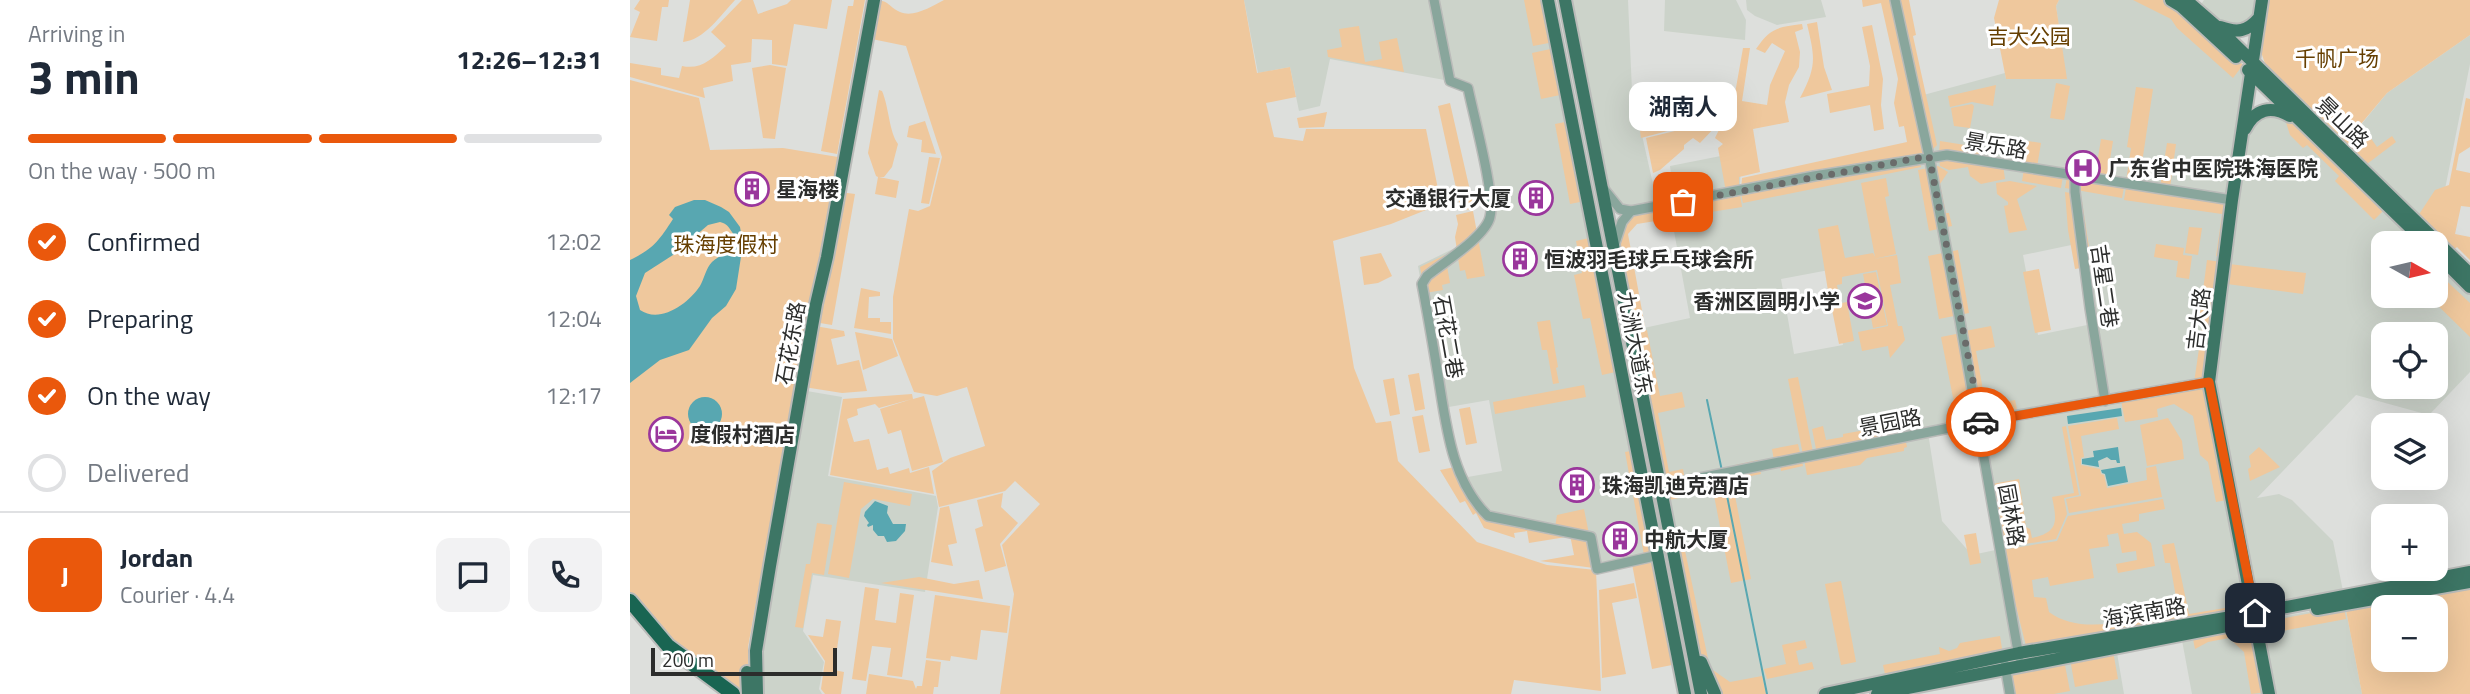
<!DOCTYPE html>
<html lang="en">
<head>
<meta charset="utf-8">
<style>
  body { margin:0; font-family:"Titillium Web","Noto Sans SC",sans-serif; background:#f2f2f3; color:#1f2937; height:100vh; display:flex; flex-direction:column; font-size:26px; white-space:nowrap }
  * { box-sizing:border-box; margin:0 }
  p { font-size:23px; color:#747a83 }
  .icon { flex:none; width:38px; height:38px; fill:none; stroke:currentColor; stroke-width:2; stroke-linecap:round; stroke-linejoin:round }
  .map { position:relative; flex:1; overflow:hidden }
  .panel { display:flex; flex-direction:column; background:#fff; width:630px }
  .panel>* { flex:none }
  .needle { width:46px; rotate:98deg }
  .tools { position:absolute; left:1741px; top:231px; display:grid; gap:14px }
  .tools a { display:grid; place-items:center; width:77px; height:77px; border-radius:14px; background:#fff; box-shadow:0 7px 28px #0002; font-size:35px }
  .scale { position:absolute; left:21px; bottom:18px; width:186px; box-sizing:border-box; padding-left:7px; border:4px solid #2c2d2c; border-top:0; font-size:19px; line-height:24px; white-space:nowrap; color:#2c2d2c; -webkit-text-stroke:5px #fff; paint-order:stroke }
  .pin { position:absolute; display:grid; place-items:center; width:60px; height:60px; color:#fff; margin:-30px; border-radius:14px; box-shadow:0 4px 10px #0006 }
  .courier { position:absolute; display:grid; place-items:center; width:70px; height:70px; margin:-35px; border:5px solid #ea580c; border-radius:50%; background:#fff; color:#222; box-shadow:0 2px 9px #0007 }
  .bubble { position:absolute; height:49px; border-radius:14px; background:#fff; box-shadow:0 7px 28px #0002; font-size:23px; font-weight:700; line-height:49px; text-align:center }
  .head em { font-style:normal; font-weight:700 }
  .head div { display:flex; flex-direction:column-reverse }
  .head { display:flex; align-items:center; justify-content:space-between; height:119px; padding:0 28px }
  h1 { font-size:46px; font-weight:700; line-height:52px }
  .bar { display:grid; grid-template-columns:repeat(4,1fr); gap:10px 7px; align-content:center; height:84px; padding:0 28px }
  .bar i { height:9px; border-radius:5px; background:#e0e1e3 }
  .bar .on { background:#ea580c }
  .bar p { grid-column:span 4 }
  .line { display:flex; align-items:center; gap:18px; padding:0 28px; border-top:2px solid #e0e1e3 }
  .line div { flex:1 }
  .round { display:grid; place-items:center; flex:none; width:74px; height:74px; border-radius:14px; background:#f2f2f3 }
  ol { padding:0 28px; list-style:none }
  li { display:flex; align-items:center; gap:21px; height:77px }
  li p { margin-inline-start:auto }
  li .icon { padding:7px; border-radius:50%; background:#ea580c; color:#fff; stroke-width:4 }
  li:last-child { color:#747a83 }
  li i { width:38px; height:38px; border:4px solid #e0e1e3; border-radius:50% }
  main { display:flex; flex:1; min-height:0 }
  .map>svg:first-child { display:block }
  .built { fill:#ccd3ca; fill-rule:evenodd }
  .green { fill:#efc89d; fill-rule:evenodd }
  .water { fill:#58a7b1; fill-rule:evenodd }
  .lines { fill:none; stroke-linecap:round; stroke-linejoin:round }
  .stream { stroke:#58a7b1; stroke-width:2 }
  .minor-casing { stroke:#babbb9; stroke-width:12 }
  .major-casing { stroke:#babbb9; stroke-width:16 }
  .highway-casing { stroke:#babbb9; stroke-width:18 }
  .minor { stroke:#89a69c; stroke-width:9 }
  .major { stroke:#3d7665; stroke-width:12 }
  .highway { stroke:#196552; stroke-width:14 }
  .done { stroke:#6a6b6a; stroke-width:7; stroke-dasharray:0 12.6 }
  .route { stroke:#ea580c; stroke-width:9 }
  .labels { text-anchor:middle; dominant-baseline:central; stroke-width:6; stroke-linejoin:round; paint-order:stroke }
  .park-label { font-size:21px; fill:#663f01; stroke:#fff }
  .street-label { font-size:21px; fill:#2c2d2c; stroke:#fff }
  .poi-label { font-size:21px; font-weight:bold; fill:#2c2d2c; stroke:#fff; text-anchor:start }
</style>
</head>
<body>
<main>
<section class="panel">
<div class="head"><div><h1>3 min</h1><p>Arriving in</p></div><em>12:26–12:31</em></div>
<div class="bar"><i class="on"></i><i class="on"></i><i class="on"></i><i></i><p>On the way · 500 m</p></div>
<ol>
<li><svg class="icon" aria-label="check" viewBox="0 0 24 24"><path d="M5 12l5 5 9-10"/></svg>Confirmed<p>12:02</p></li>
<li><svg class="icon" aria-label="check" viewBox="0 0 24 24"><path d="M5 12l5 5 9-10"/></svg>Preparing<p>12:04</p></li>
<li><svg class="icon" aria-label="check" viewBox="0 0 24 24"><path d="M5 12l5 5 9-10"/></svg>On the way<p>12:17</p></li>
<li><i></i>Delivered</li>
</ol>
<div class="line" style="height:126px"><b class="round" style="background:#ea580c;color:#fff">J</b><div><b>Jordan</b><p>Courier · 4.4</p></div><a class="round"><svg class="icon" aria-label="chat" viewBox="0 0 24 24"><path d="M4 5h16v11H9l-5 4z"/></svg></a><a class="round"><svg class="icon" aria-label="phone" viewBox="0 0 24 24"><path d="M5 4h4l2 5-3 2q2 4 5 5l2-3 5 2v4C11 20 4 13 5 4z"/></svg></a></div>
</section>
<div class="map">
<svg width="1840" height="694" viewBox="0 0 1840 694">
  <rect width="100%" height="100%" fill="#dddfdc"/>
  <path class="built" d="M614,0H918L1029,555L966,570L960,538L858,516L832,478L872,471L859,400L813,408L788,266L833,244L860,217L838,88L820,81L700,59L690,106L669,111L660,67L628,73Z
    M942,0H998L1002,91L1025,193L1032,205L990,209L971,185L935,1Z
    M1035,0H1106L1116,20L1115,40L1034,31Z
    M1116,0H1191L1196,17L1147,25L1125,16L1117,10Z
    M1429,0H1540L1568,21L1621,72L1611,136L1622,117L1648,110L1796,243H1754V296H1806V253L1840,287V372L1799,415L1726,395L1627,498L1649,494L1662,500L1703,541L1714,596L1195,694H1085L1074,670L1000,331L1060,318L1039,204L1045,203L1040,166L1111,152L1110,191L1298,156L1286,97L1375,73L1376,79H1436L1426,6ZM1446,244L1449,269L1454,268L1462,324L1408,335L1393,255ZM1199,270L1213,345L1164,354L1151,279ZM1754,334H1806V387H1754ZM1349,422L1370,549L1342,555L1312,521L1298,433Z
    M1574,0H1632L1629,18L1601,31L1568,9Z
    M1840,35V64L1805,239L1712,148L1757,93Z
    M171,390L212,397L198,476L306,496L308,507L295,592L183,575L173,631L194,662L189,689L192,694H127L125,680Z
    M1715,605L1732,694H1562L1551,635Z
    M1486,647L1494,694H1381L1375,669Z"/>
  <path class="green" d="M10,0H39L38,7H32L27,41L0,37L10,12L4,9Z
    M60,0H105C91,15 74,40 53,42Z
    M112,0H123L128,14L157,4L161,0H202L197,29L164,24L157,66L142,64V40L122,39L121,62L101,65L103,81L73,88L75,98L0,77V63L31,68V75L49,78L52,66C71,70 82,59 96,46L81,32Z
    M224,0H235L207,154L191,151L218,6H223Z
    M244,0C260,0 258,7 270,12C284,18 302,6 314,0H614L627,73L660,67L666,97L636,103L644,137L673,141L676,129H796L811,204L761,224L703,241L724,368L746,423L761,421L768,461L847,542L917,565L966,570L971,691L884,680L881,694H370L384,594L372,545L410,504L385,481L375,491L309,507L302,471L320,458L355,446L337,387L307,396L284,392L263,339V297L279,209L288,211L300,206L312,157L276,46L237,38Z
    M894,0H916L924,42L903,46Z
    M1232,0H1279L1286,35L1283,36L1307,145L1297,155L1111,189L1112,178L1277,142L1274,126L1269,127L1264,103L1268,79L1251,3L1233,7Z
    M1369,0H1429L1426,6L1437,79H1376L1364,18Z
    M1503,0H1538L1569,23L1613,65L1603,78L1547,28L1541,19Z
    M1632,0H1840V35L1757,93L1731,124L1747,147L1762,136L1766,142L1733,167L1640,78L1630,49Z
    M1187,22L1194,67L1202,90L1170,98C1187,66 1185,58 1177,24Z
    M1172,24L1173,29L1165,32L1170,52L1169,67L1159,85L1155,102L1159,122L1123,129L1130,172L1109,177V190L1096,192L1088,148L1093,144L1085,138L1104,99L1113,48H1120L1112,101L1137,105L1140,85L1155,51L1142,43L1135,53L1126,49C1140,28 1148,27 1172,24Z
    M1242,25L1253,79L1251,105L1254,129L1244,131L1240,105L1200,113L1197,94L1239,86L1240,66L1232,27Z
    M729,26L735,62L752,59L749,42L767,38L774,72L698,57L697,50L712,47L709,29Z
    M925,48L935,94L911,99L902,53Z
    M140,65L156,68L145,139L133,138L122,68Z
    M0,80L69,98L80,150L153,148L208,157L191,256L180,302L118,647V694H103L49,655L0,601Z
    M1030,83L1045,94L1034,109L1020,112L1015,86Z
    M1426,83L1440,86L1434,120L1420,118Z
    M1366,85L1363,106L1342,102L1320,107L1318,96Z
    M1014,87L1019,113L1034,111L1051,124L1049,128L1011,138L1004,89Z
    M1506,87L1523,89L1509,183L1496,181L1501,148L1497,147Z
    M249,90L252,91C259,107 259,132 268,144L262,167L254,177H249L269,181L266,198L245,194L248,177L246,176L238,153Z
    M1836,98L1840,99V147L1829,154L1826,170L1840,173V207L1831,206L1825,234L1840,237V260L1827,247L1820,253L1786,219L1805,190L1819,185Z
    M820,103L844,208L831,211L808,106Z
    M1342,104L1344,106L1340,128L1324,126L1321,108Z
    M697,112L694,127L669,128L667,118Z
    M1080,115L1089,123L1070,143L1063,138L1054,145V149L1030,170L1023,173L1016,138L1049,130L1060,116L1074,125Z
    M1654,116L1670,123L1757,207L1744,220L1705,181L1709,176L1677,145L1673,148L1660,135Z
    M295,121L306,154L291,152L292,140L277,137L279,126Z
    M940,121L955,201L940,204L925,124Z
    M1386,139L1411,143L1407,167L1382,163Z
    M1471,139L1483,141L1477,178L1465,176Z
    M1310,141L1354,148L1352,159L1309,153Z
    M1537,143L1546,144L1540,188L1530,187Z
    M299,157L310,158L299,204L291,203Z
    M1309,157L1373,165L1375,179L1351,184L1340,176L1338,167L1319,170L1310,166Z
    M1289,159L1291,167L1113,203L1111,194Z
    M1308,166L1318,172L1310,184L1316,213H1319L1322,226L1299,231L1288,170Z
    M1394,169L1433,176L1431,188L1392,181Z
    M1437,177L1494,187L1492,198L1435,188Z
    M1256,178L1259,196L1255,197L1266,254L1244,259L1267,255L1271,283L1260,285L1268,326H1272L1275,340L1260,358L1258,346L1232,351L1228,332L1258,326L1247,270L1212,277V284L1207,285L1210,301L1200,303L1188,229L1208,225L1215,258L1243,253L1245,257L1231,183Z
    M1380,181L1407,186L1387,199L1397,230L1379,233L1374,206L1378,205V202L1367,194L1366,183Z
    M1496,187L1600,202L1593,257L1586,256L1592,214L1494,200Z
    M210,192L225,194L202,325L184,322Z
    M1435,192L1451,195L1462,266L1445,269L1438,230Z
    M1110,194L1112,207L1007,224L998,234L1015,327L1001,330L985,250L988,236L1003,213Z
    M843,211L855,276L837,279L835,270L830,271L825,237L828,224L826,215Z
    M1559,227L1572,228L1568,255L1555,253Z
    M963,237L990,371L972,375L960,318L953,319L944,275L952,273L946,241Z
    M1526,244L1554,248L1553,255L1562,256L1559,279L1546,277L1548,261L1524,257Z
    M1328,250L1339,313L1309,319L1298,256Z
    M751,253L762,276L748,283L734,285L730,257Z
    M815,255L820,283L812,285L813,290L795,293L790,267Z
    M1577,260L1592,262L1577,381L1564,383L1574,314L1570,313Z
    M1599,264L1676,273L1673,294L1597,284Z
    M1409,269L1421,330L1405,333L1393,272Z
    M1806,271L1840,303V337L1798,296H1806Z
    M1246,272L1257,325L1243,328L1233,274Z
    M231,288L250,292V296L239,297L238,318H250V322H261V334L224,328Z
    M1217,302L1224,341L1209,344L1201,305Z
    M920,320L928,367L926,368L929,383L923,384L917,350H912L907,322Z
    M185,326L214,331L215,336L201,339L207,365L229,360L237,391L212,393L174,387Z
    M1361,326L1365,347L1346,351L1355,401L1372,398L1374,402L1385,400L1388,414L1350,421L1335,331Z
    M1017,330L1030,396L1052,392L1055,407L1028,413L1039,472L1053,469L1058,496L1035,501L1002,333Z
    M225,332L262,339L268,356L233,370Z
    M1331,333L1347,419L1328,423L1311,337Z
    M789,373L795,409L785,411L778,375Z
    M1168,377L1183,452L1173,455L1158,379Z
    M764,378L770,414L760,416L753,380Z
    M1578,384L1602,499L1586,502L1578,462L1570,455L1563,416L1544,404L1527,409L1528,417L1495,422L1491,400Z
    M954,385L956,397L865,414L863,402Z
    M282,394L283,399L294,396L313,462L282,471L271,430L258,434L250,409L282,399L249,408L245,404L227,409L228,415L217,419L224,442L239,439L247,470L258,467L260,474L279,468L280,473L299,467L304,494L200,475L213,399Z
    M840,407L847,443L836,445L829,409Z
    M793,415L800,451L789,453L782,417Z
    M1487,418L1489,429L1451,436L1454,457L1451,458V465L1470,469L1471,474L1474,475L1477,488L1517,480L1516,468L1526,466L1532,497L1439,513L1436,499L1451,496L1438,426Z
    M1538,418L1552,441L1554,459L1517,466L1510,425Z
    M1271,419L1274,436L1187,454L1182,429L1193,426L1196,440L1213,437V434L1246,428L1247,432L1265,428L1264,421Z
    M1436,426L1449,495L1434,498L1437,514L1426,539L1371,548L1362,484L1389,479L1396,527L1400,529L1402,538C1429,532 1427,521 1422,497L1444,493L1432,427Z
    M1275,438L1277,447L1274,448V451L1237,458L1230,465L1177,475L1174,459Z
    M1168,444L1173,466L1151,471L1150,465L1145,466L1142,449Z
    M1629,447L1650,467L1620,481L1618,469L1621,467L1619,456Z
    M1006,450L1026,553L1014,555L995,452Z
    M1128,460L1131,474L1102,480L1121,579L1101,583L1080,475L1106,469L1105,465Z
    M825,467L853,514L937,534L936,537L899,543L897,531L884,533L885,538L854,528L846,513L843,515L835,501L830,503L810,470Z
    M214,482L282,494L280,506L243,499L231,509L219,578L198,574Z
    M373,493L371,507L388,523L370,544L376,566L355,572L345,529L353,526L347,500Z
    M1533,499L1535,509L1509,514V521L1492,524L1494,534L1507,532L1521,543L1525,566L1488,573L1486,564L1507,560L1506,551L1492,553L1488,533L1477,535L1479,546L1459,549L1464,578L1420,586L1418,577L1402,580L1404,597L1416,598L1419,612C1454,638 1509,617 1548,609L1540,563H1535L1532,545L1544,543L1559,614L1595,608L1596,616L1397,650L1372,550L1427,541L1438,516Z
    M319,506L327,543L318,545L323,566L301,562L310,508Z
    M954,509L959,534L925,527L927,515Z
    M187,523L202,525L194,575L182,573L173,628L165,627L176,564H180Z
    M1346,533L1351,563L1340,565L1334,535Z
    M940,535L958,539L964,568L910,561L944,555Z
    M1054,546L1080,668L1100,682L1132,676L1136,694H1072L1044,548Z
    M1027,559L1047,664L1022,669L1002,564Z
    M289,577L324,584L349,580L353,599L251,583Z
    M1211,581L1226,662L1211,665L1195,584Z
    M1840,582V694H1732L1715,605ZM1754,607H1806V660H1754Z
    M1004,583L1007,598L982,603L996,674L972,678L969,590Z
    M235,587L249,589L245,620L266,623L270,593L284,595L272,677L257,675L261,648L242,646L236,681L222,679Z
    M305,595L380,606L377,633L351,630L347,660L321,656L320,661L296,658Z
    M1714,607L1716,619L1631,635L1628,623Z
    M196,619L211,621L204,670L214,672L211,694H195L191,689L195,661L178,635L193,637Z
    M1625,622L1638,692L1621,694L1614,652L1599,638L1578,642L1565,649L1562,634Z
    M1370,636L1373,655L1256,679L1253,665L1310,654L1309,647L1319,651L1327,648L1330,643Z
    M1175,640L1177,648L1166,651L1169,665L1182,662L1184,669L1137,679L1134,669L1156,664L1152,645Z
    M1483,651L1488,679L1445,687L1440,659Z
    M296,660L311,662L308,687H304L303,694H236L239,674L283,681L286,689L287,686H292Z
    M1434,660L1440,691L1424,694H1384L1379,671Z"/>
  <path class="water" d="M64,200H75L91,207L99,212L110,227L113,244L106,289L96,306L82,318L59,350L30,360L0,383V260C24,248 28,242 43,219L39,215L45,207ZM90,222C97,224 98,226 102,232C115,250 92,252 82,262C76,268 74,279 70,286C58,304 30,324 10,310L6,296L15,273L43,255L78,225Z
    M58 414a17 17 0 1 1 34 0a17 17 0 1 1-34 0Z
    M1491,408L1492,416L1438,424L1437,416Z
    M1488,447L1490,463H1487L1486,460H1481L1477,457L1468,461L1469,467L1452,464V459L1464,457L1463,451Z
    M1495,466L1498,482L1478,486L1475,474L1472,473L1471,470Z
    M245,501L258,506L257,513L263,524H276L275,531L266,541L257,542L254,536H248L243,530V525L238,527L237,525L239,523L234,516L235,512Z"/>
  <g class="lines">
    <path class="stream" d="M1077,400L1092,471
      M1093,476L1137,694"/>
    <g class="minor-casing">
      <path id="minor" d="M804,0L820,81L838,88C843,113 866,197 860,217C856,236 813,263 797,276L792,284C798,315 803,345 808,375C816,424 821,480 858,516L961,537L967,569L1029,555
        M1265,0L1299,156L1330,321L1389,657
        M1445,176V192L1460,308L1475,401
        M974,189L990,209L1001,211L1184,176L1317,155L1602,200
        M985,243L992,222L1001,211
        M1030,486L1349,422L1579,382
        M1375,665L1380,694"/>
    </g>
    <g class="major-casing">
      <path id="major" d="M918,0L1055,694
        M935,0L1071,694
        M1541,0L1551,6L1606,57
        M1556,0L1586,26L1840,274
        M1632,0L1602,200L1579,382L1639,694
        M1590,27C1607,33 1617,32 1629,18
        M1618,70L1796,243
        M1615,129C1625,109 1641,105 1660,116
        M1806,253L1840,287
        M1687,609L1840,582
        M1071,662L1085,694
        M117,672L118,694
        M127,694L126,651L140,566L186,304L197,257L244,0
        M1195,694L1389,653L1625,613L1840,572
        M1247,694L1607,624"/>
    </g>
    <g class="highway-casing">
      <path id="highway" d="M0,601L38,646L103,694"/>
    </g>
    <use href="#minor" class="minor"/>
    <use href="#major" class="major"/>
    <use href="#highway" class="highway"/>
  </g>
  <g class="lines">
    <path class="done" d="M1053,202L1299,156L1351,422"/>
    <path class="route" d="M1351,422L1579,382L1625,613"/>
  </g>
  <defs>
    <g id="hospital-ring" transform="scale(1.75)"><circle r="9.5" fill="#fff" stroke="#9a369c" stroke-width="1.5"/><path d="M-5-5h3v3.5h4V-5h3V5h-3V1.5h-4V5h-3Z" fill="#9a369c"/></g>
    <g id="building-ring" transform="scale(1.75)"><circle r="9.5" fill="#fff" stroke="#9a369c" stroke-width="1.5"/><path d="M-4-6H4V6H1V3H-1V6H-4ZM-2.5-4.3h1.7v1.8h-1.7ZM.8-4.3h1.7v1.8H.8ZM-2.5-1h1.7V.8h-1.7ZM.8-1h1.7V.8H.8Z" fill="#9a369c"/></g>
    <g id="school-ring" transform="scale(1.75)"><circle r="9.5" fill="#fff" stroke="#9a369c" stroke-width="1.5"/><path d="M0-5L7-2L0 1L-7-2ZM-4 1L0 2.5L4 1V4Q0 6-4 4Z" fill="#9a369c"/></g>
    <g id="hotel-ring" transform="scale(1.75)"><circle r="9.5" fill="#fff" stroke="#9a369c" stroke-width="1.5"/><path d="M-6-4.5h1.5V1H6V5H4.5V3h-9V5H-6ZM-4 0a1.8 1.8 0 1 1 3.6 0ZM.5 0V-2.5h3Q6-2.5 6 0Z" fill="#9a369c"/></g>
  </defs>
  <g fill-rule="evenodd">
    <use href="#hospital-ring" x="1453" y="168"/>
    <use href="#building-ring" x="122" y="189"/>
    <use href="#building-ring" x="906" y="198"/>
    <use href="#building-ring" x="890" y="259"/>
    <use href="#school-ring" x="1235" y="301"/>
    <use href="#hotel-ring" x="36" y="434"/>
    <use href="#building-ring" x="947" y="485"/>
    <use href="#building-ring" x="990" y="539"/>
  </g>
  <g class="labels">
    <g class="park-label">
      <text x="1399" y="36">吉大公园</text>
      <text x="1707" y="58">千帆广场</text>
      <text x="96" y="244">珠海度假村</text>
    </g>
    <g class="street-label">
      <text transform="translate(1713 122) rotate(44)">景山路</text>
      <text transform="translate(1366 145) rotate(10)">景乐路</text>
      <text transform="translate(1475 286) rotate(82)">吉星二巷</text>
      <text transform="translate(1568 319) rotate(-83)">吉大路</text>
      <text transform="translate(819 337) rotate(80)">石花二巷</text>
      <text transform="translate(160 343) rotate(-80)">石花东路</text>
      <text transform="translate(1006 343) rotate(79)">九洲大道东</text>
      <text transform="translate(1260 422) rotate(-11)">景园路</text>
      <text transform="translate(1382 515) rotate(80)">园林路</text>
      <text transform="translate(1514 612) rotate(-10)">海滨南路</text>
    </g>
    <g class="poi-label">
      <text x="1478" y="168">广东省中医院珠海医院</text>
      <text x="146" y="189">星海楼</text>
      <text x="881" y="198" text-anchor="end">交通银行大厦</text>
      <text x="914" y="259">恒波羽毛球乒乓球会所</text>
      <text x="1210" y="301" text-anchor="end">香洲区圆明小学</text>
      <text x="60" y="434">度假村酒店</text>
      <text x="972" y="485">珠海凯迪克酒店</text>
      <text x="1014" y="539">中航大厦</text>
    </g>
  </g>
</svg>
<div class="tools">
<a><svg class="needle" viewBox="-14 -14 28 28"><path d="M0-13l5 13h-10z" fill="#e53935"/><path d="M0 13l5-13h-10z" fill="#747a83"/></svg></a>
<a><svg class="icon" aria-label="locate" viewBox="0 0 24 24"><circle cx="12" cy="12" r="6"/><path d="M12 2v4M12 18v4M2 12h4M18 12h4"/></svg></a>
<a><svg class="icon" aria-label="layers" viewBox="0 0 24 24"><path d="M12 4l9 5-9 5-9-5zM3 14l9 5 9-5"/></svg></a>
<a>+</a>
<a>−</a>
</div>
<div class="scale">200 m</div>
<div class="pin" style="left:1053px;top:202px;background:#ea580c"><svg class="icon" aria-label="bag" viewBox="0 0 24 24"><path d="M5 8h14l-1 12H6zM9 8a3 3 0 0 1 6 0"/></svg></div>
<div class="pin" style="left:1625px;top:613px;background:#1f2937"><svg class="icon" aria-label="home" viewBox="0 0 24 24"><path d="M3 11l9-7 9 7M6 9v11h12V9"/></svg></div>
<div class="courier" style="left:1351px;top:422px"><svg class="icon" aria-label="car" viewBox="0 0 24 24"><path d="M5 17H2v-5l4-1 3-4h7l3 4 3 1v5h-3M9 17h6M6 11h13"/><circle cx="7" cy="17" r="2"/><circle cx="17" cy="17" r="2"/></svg></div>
<div class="bubble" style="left:999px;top:82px;width:108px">湖南人</div>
</div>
</main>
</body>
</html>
